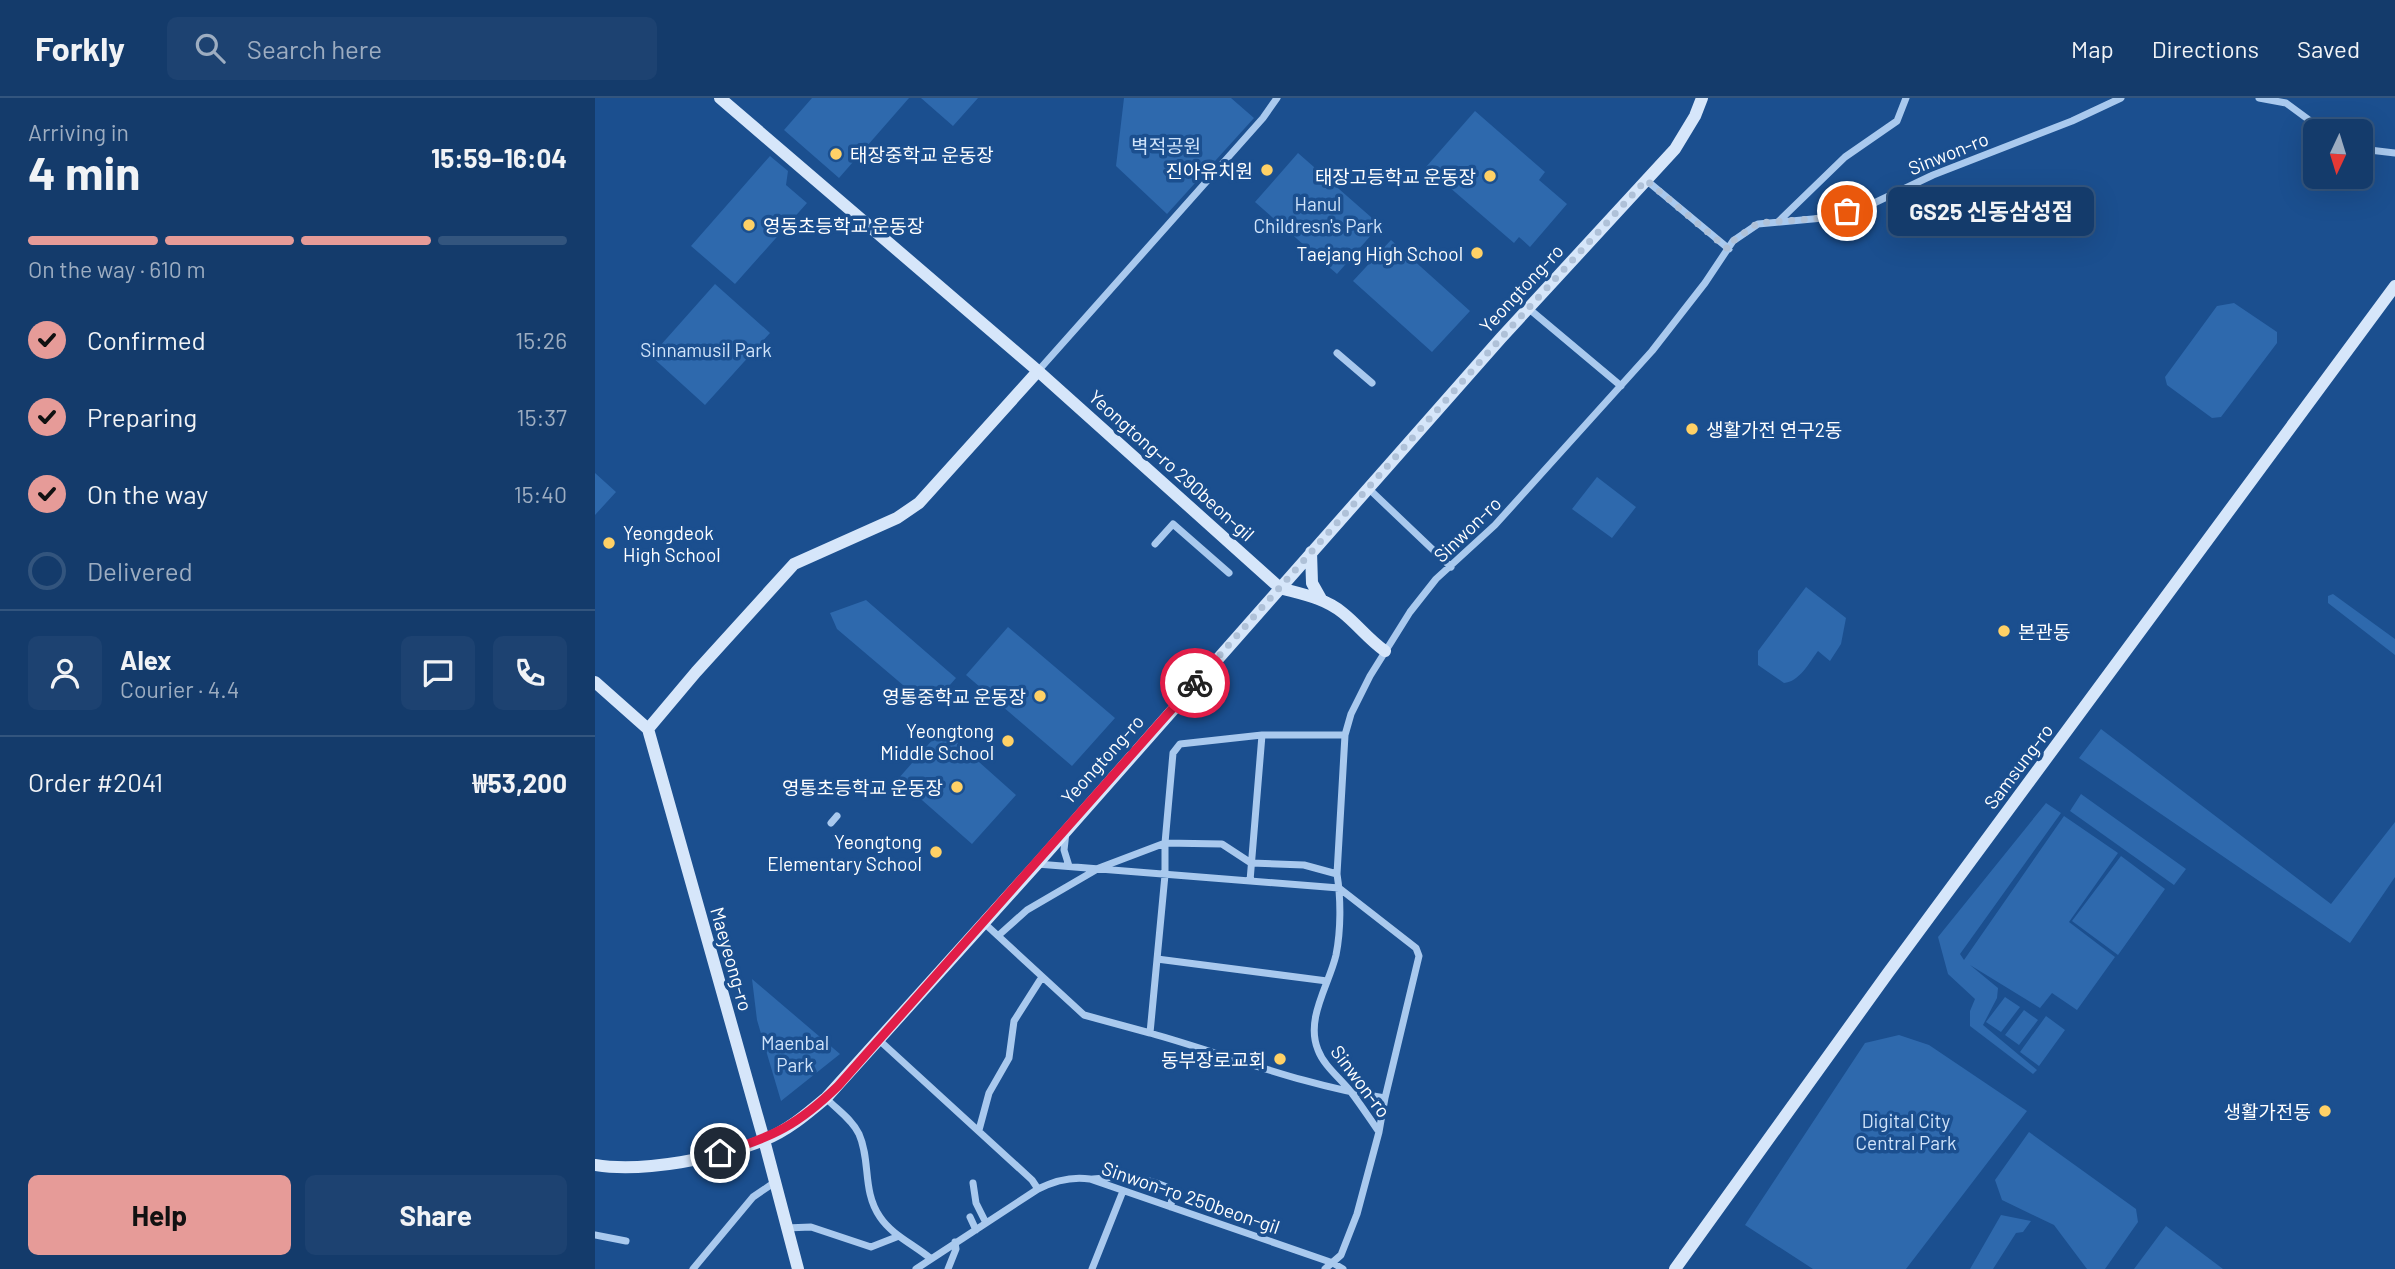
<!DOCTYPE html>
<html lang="en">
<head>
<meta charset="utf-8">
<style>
  body { margin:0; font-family:Barlow,"Noto Sans KR",sans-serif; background:#1d4271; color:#f1f3f6; height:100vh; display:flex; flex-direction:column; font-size:26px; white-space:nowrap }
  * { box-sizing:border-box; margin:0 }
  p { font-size:23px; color:#9dadc1 }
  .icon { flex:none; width:38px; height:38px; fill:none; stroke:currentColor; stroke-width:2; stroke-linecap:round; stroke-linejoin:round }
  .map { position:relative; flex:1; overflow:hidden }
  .sheet { display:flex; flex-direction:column; background:#143b6b; width:595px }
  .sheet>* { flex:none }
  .needle { width:46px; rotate:184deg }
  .buttons { position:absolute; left:1708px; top:21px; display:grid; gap:14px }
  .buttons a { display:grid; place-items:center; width:70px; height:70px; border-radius:10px; background:#143b6b; box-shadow:0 7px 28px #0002,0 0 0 2px #33557e; font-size:35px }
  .pin { position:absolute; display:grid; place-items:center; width:60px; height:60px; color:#fff; margin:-30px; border:4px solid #fff; border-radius:50%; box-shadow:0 2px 7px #0007 }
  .courier { position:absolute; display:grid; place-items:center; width:70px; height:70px; margin:-35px; border:5px solid #e11d48; border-radius:50%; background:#fff; color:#222; box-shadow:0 2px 9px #0007 }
  .bubble { position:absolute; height:49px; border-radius:10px; background:#143b6b; box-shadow:0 7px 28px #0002,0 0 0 2px #33557e; font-size:23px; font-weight:700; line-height:49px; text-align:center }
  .headline em { font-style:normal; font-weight:700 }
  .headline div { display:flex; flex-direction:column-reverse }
  .headline { display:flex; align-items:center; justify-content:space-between; height:119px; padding:0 28px }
  h1 { font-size:46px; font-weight:700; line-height:52px }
  .bar { display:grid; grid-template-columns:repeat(4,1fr); gap:10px 7px; align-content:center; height:84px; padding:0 28px }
  .bar i { height:9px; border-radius:5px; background:#33557e }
  .bar .active { background:#e69b98 }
  .bar p { grid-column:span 4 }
  .line { display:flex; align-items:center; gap:18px; padding:0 28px; border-top:2px solid #33557e }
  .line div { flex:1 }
  .round { display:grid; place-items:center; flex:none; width:74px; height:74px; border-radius:10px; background:#1d4271 }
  ol { padding:0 28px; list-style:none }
  li { display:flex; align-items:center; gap:21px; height:77px }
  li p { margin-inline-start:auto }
  li .icon { padding:7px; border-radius:50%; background:#e69b98; color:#111; stroke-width:4 }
  li:last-child { color:#9dadc1 }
  li i { width:38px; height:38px; border:4px solid #33557e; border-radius:50% }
  .primary-button { display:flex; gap:14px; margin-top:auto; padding:14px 28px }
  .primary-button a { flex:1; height:80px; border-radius:10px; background:#e69b98; color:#111; font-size:28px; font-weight:700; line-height:80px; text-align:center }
  .primary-button a+a { background:#1d4271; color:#f1f3f6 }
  header { display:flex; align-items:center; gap:42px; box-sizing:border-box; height:98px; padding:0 35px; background:#143b6b; border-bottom:2px solid #33557e }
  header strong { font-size:33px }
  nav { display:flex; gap:38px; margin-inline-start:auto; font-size:24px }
  .search { width:490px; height:63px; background:#1d4271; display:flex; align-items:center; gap:18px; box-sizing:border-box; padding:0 24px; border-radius:10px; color:#9dadc1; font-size:26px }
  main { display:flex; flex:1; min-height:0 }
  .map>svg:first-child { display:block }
  .green { fill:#2e69ad }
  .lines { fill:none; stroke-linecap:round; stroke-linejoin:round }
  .street { stroke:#a9c9ee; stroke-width:7 }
  .secondary { stroke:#d6e6fa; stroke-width:12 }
  .done { stroke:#afc1d8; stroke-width:7; stroke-dasharray:0 12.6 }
  .route { stroke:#e11d48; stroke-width:9 }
  .poi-dot { fill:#ffd166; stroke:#1b4f8f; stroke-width:2.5 }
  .labels { text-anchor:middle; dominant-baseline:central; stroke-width:7; stroke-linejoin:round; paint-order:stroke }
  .park-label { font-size:19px; fill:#cfe3fa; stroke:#1b4f8f }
  .street-label { font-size:19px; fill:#fff; stroke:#1b4f8f }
  .poi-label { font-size:19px; fill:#fff; stroke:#1b4f8f; text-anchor:end }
</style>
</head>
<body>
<header>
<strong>Forkly</strong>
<div class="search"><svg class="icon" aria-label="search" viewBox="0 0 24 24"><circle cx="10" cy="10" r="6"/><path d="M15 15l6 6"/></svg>Search here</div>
<nav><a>Map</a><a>Directions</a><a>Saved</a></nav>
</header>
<main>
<section class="sheet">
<div class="headline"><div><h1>4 min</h1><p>Arriving in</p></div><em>15:59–16:04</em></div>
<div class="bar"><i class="active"></i><i class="active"></i><i class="active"></i><i></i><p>On the way · 610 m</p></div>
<ol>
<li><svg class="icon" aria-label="check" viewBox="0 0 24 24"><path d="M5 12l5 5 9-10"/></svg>Confirmed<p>15:26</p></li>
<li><svg class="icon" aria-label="check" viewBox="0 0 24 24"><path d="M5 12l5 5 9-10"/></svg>Preparing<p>15:37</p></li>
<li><svg class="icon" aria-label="check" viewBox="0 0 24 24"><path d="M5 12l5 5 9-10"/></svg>On the way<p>15:40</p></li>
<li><i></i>Delivered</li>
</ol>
<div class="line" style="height:126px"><a class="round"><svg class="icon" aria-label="person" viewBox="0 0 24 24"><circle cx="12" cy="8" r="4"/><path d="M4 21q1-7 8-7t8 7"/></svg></a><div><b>Alex</b><p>Courier · 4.4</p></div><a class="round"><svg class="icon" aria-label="chat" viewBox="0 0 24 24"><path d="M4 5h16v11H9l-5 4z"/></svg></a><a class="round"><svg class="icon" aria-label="phone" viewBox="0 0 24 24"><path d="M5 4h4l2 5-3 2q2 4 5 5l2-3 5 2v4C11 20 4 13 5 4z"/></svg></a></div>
<div class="line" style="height:91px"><div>Order #2041</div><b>₩53,200</b></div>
<div class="primary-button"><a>Help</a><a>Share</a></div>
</section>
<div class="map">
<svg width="1800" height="1171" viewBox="0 0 1800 1171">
  <rect width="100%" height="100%" fill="#1b4f8f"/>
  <path class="green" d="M217,0H314L244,80L189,32Z
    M326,0H383L358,28Z
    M529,0H636L659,20L572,116L521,68Z
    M880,13L950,74L944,82L972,106L935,149L924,139L919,145L831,69Z
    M703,55L785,127L742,176L660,104Z
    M175,58L193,73L191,87L212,105L140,186L96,148Z
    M796,142L875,213L837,254L758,183Z
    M120,186L175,235L110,307L56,258Z
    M1639,205L1682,234V245L1626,319L1617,320L1572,287L1570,279L1622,208Z
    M0,375L21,394L0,417Z
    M1002,379L1041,409L1017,440L977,411Z
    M1211,489L1251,520L1246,546L1235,563L1223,553C1214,565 1204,584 1189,585L1163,567V553Z
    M1738,496L1800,541V557L1733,505V498Z
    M271,502L361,580L335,610L242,531L235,515Z
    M413,529L520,620L477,668L371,577Z
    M347,631L421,697L377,746L303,681Z
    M1506,631L1736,806L1800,724V779L1755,845L1484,660Z
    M1486,696L1591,771L1579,787L1475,713Z
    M1451,705L1466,715L1365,856L1369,862L1469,718L1523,755L1474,824L1520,859L1482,912L1457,895L1445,910L1375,867L1403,890L1402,900L1388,927L1442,972L1438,976L1375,928V913L1380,901L1353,876L1343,839Z
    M1526,758L1570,791L1523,857L1477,823Z
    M157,881L245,956L186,1003L162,922Z
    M1410,899L1425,909L1406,934L1391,924Z
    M1429,912L1443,922L1424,947L1410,937Z
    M1451,918L1470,932L1444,968L1425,954Z
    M1304,937L1334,947L1432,1013L1311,1171H1218L1150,1127L1270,945Z
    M1434,1034L1541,1111L1543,1124L1510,1171H1492L1459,1127L1407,1102L1400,1082Z
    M1406,1117L1436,1123L1428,1134L1421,1135L1398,1171H1375Z
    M1571,1128L1628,1171H1539Z"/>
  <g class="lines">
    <path class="street" d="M1664,0L1691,5L1729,33
      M1766,51L1800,55
      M1051,82L1134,151
      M1184,123L1250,59L1302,23L1311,0
      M933,210L1026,288
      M742,255L777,285
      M443,273L668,20L682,0
      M773,390L856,469
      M560,446L578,426L634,475
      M236,725L242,718
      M471,734L469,752L474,768
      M442,766L744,790L821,850L824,858L790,1000L784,1034
      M655,783L667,637
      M388,824L489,917L555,935L570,777V745L578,655L585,646L667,637H750
      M404,837L432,812L504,770L570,745L627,746L656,765L709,767L742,776
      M562,861L732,883
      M555,935C633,957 709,988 790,1000
      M284,942L437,1082L443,1091
      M231,1000C241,1011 257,1021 264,1036C276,1063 267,1093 285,1119C297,1137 318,1146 335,1160
      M384,1032L394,995L414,960L419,923L447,879
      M498,1081C523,1078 551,1079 574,1090L577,1096L576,1109
      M378,1085L381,1105L391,1125
      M375,1119L381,1132
      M191,1130L216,1129L276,1149L304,1138
      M0,1137L31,1143
      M98,1171L158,1099L180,1084
      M321,1171L443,1091C459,1083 476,1078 495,1081L738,1165L748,1171
      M353,1171L361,1151L360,1144
      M497,1171L528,1093
      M730,1171L746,1157L762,1116L784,1034C775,1021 766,1007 756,994C745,980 729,968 723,952C710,921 734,887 741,857C746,832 746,801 742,776L750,637L756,616L775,578L815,514L841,481L900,427L1057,253L1110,185L1138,143L1163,126L1228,120L1277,106L1338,77L1477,23L1526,0"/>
    <path class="secondary" d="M125,0L443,273L685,490C707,496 730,500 748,515C763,527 774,542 790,553
      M716,454L717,485L726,501
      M0,584L53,631L169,1042L203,1171
      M53,631L101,574L199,466L302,420L324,405L443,273
      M0,1067C48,1075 124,1060 169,1042C192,1033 212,1016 231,1000L442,766L906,240L1080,51L1100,18L1107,0
      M1080,1171L1293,875L1800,188"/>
  </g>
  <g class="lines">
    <path class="done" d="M600,585L906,240L1051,82L1133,151L1138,143L1163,125L1228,120L1252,113"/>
    <path class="route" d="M125,1055C178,1039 203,1027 243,988L600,585"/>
  </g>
  <g class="poi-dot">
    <circle cx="241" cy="56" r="7"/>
    <circle cx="672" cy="72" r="7"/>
    <circle cx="895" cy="78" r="7"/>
    <circle cx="154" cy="127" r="7"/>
    <circle cx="882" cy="155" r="7"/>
    <circle cx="1097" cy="331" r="7"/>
    <circle cx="14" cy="445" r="7"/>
    <circle cx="1409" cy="533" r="7"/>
    <circle cx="445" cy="598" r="7"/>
    <circle cx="413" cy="643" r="7"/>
    <circle cx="362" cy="689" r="7"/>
    <circle cx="341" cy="754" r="7"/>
    <circle cx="685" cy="961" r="7"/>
    <circle cx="1730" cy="1013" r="7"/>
  </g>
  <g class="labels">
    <g class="park-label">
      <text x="571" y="47">벽적공원</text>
      <text x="723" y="105">Hanul<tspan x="723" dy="22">Childresn's Park</tspan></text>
      <text x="111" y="251">Sinnamusil Park</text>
      <text x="200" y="944">Maenbal<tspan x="200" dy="22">Park</tspan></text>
      <text x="1311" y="1022">Digital City<tspan x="1311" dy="22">Central Park</tspan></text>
    </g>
    <g class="street-label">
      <text transform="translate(1353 55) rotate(-22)">Sinwon-ro</text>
      <text transform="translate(926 190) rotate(-47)">Yeongtong-ro</text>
      <text transform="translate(577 367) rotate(42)">Yeongtong-ro 290beon-gil</text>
      <text transform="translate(872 431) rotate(-44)">Sinwon-ro</text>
      <text transform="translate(507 661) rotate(-48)">Yeongtong-ro</text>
      <text transform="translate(1423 668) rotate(-53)">Samsung-ro</text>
      <text transform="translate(137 861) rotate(74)">Maeyeong-ro</text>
      <text transform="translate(766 983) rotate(53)">Sinwon-ro</text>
      <text transform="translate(596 1099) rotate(19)">Sinwon-ro 250beon-gil</text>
    </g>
    <g class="poi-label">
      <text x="255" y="56" text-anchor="start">태장중학교 운동장</text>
      <text x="658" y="72">진아유치원</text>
      <text x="881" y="78">태장고등학교 운동장</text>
      <text x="168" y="127" text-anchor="start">영동초등학교 운동장</text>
      <text x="868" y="155">Taejang High School</text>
      <text x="1111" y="331" text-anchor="start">생활가전 연구2동</text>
      <text x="28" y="434" text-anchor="start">Yeongdeok<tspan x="28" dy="22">High School</tspan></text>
      <text x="1423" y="533" text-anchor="start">본관동</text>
      <text x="431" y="598">영통중학교 운동장</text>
      <text x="399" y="632">Yeongtong<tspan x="399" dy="22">Middle School</tspan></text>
      <text x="348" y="689">영통초등학교 운동장</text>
      <text x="327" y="743">Yeongtong<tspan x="327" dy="22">Elementary School</tspan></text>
      <text x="671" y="961">동부장로교회</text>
      <text x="1716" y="1013">생활가전동</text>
    </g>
  </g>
</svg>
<div class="buttons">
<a><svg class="needle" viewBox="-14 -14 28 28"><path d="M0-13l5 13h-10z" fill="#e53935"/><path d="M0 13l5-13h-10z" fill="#9dadc1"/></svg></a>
</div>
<div class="pin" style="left:1252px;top:113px;background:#ea580c"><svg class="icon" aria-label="bag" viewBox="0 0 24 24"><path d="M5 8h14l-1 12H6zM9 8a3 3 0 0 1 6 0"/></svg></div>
<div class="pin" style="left:125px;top:1055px;background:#1f2937"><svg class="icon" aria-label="home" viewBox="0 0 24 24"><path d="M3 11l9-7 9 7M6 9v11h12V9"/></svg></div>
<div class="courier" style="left:600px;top:585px"><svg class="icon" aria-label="bike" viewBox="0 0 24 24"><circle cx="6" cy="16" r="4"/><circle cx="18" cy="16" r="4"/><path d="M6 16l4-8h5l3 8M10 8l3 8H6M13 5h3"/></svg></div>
<div class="bubble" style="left:1293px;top:89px;width:206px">GS25 신동삼성점</div>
</div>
</main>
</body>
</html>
